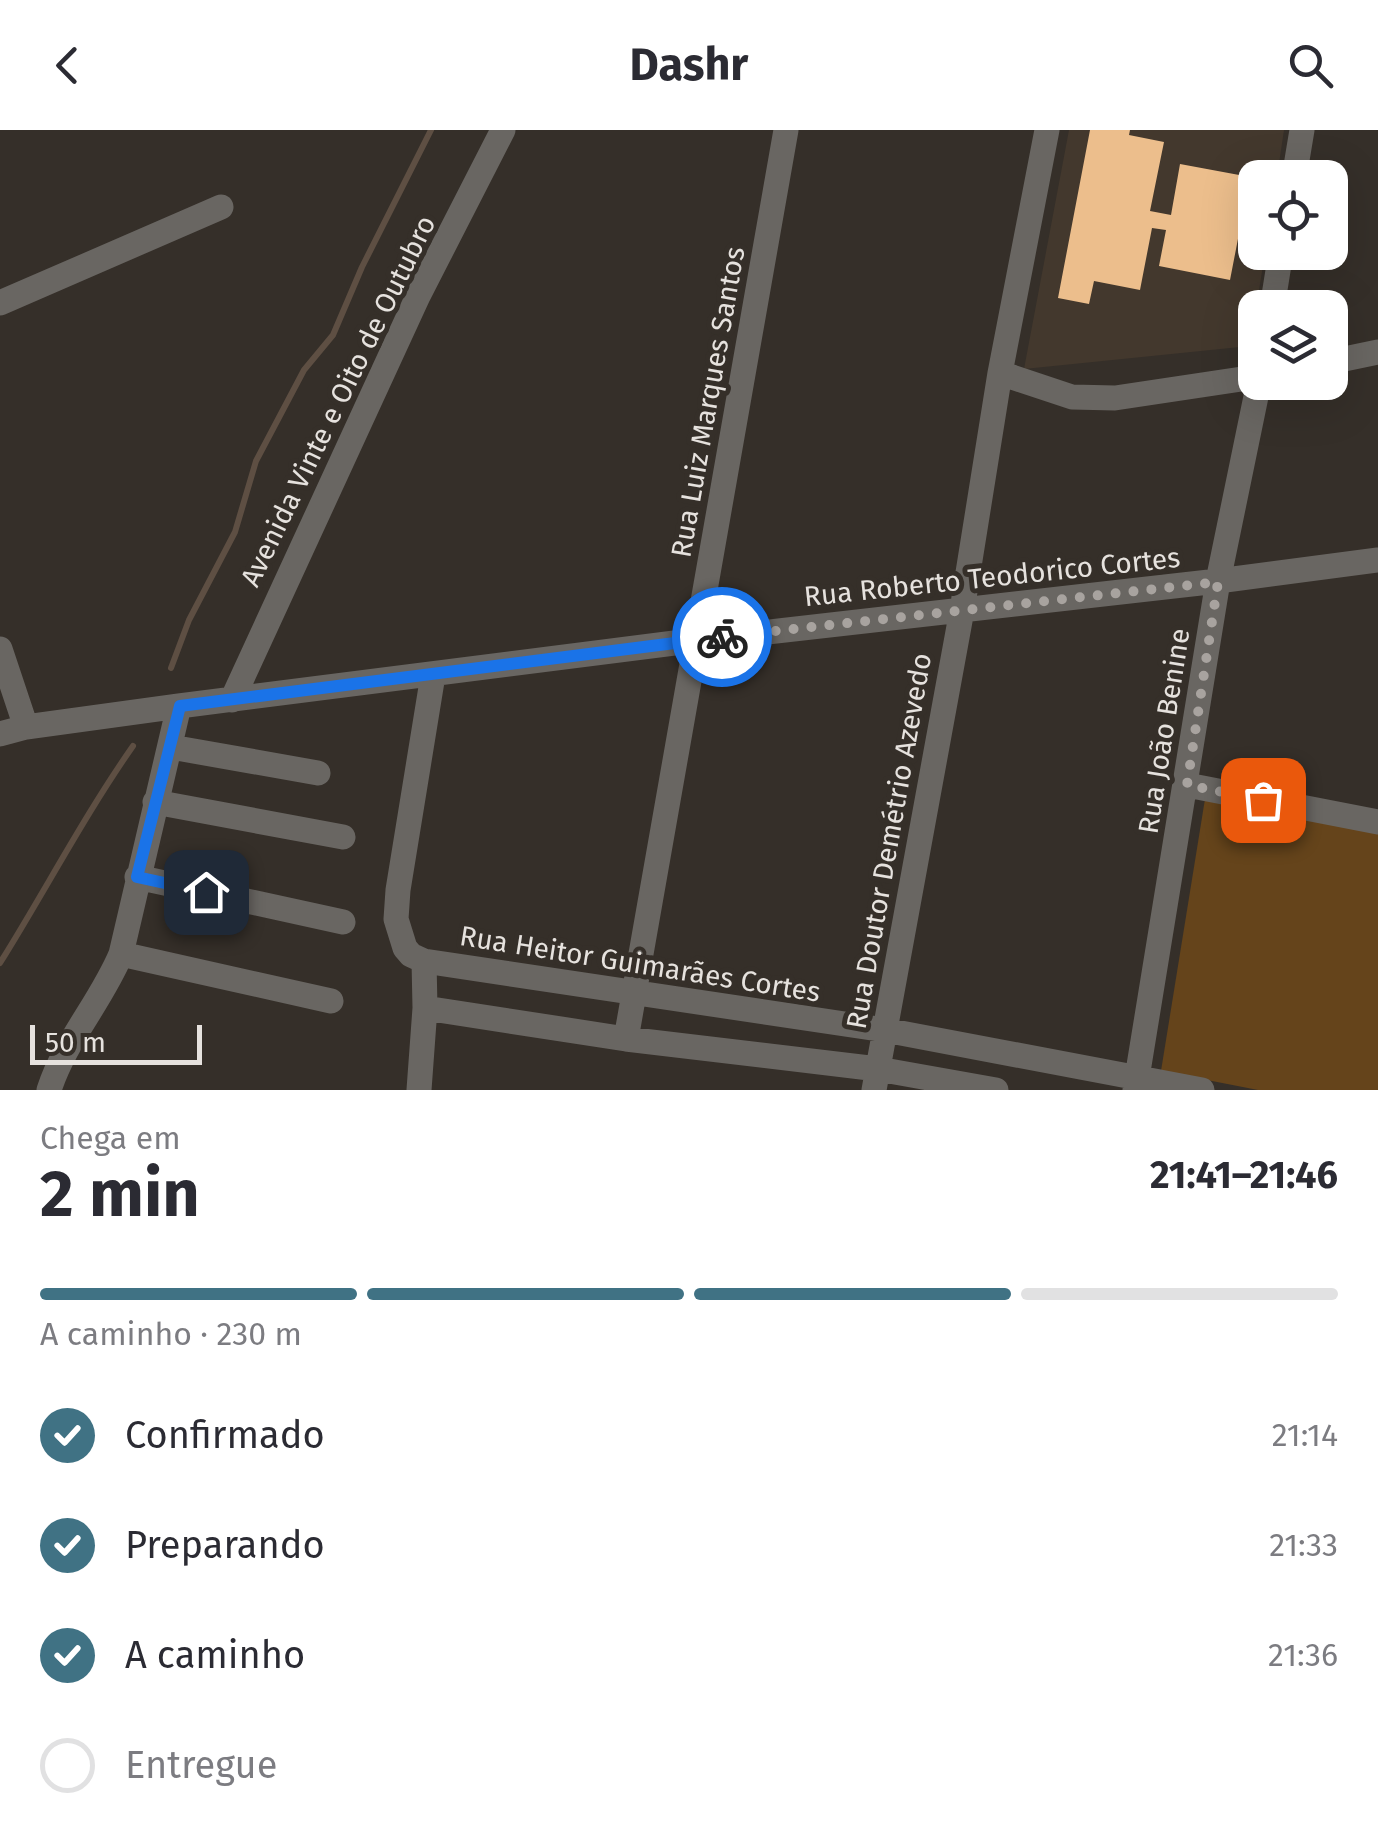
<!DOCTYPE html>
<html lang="pt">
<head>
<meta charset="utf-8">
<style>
  body { margin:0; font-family:"Fira Sans",sans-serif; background:#f7f7f7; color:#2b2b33; height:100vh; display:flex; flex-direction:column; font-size:38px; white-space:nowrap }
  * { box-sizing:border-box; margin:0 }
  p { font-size:32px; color:#7c7c81 }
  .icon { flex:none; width:55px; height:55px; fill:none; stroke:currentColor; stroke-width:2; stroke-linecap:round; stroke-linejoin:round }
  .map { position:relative; height:960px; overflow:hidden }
  .side { display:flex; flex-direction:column; background:#fff; flex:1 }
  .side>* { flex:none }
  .controls { position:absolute; left:1238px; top:30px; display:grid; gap:20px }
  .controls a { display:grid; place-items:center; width:110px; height:110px; border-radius:20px; background:#fff; box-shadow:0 10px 40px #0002; font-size:50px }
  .scale { position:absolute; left:30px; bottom:25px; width:172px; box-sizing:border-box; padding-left:10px; border:5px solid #e6e2de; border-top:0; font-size:28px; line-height:35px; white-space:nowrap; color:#e6e2de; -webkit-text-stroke:8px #352f29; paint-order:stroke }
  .pin { position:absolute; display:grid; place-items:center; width:85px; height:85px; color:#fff; margin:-42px; border-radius:20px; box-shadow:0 5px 15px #0006 }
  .courier { position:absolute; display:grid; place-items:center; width:100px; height:100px; margin:-50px; border:8px solid #1a73e8; border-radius:50%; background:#fff; color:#222; box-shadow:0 2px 12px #0007 }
  .headline em { font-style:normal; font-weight:700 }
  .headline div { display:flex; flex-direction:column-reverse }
  .headline { display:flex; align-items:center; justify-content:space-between; height:170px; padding:0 40px }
  h1 { font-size:65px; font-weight:700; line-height:75px }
  .bar { display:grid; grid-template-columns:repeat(4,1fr); gap:15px 10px; align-content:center; height:120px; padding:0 40px }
  .bar i { height:12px; border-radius:8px; background:#e1e1e2 }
  .bar .on { background:#407284 }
  .bar p { grid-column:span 4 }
  ol { padding:0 40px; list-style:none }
  li { display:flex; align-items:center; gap:30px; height:110px }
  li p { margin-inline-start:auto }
  li .icon { padding:10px; border-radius:50%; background:#407284; color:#fff; stroke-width:4 }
  li:last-child { color:#7c7c81 }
  li i { width:55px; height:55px; border:5px solid #e1e1e2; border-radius:50% }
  header { display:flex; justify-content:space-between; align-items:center; height:130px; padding:0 40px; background:#fff; font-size:45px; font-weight:700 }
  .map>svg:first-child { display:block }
  .built { fill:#43382d }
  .green { fill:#65441b }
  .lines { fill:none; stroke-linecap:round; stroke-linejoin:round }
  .stream { stroke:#5e4f43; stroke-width:6 }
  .building { fill:#ecbe8c }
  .street { stroke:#696662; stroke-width:25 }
  .done { stroke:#a8a39f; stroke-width:10; stroke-dasharray:0 18 }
  .route { stroke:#1a73e8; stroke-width:12 }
  .labels { text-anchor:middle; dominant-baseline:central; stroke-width:10; stroke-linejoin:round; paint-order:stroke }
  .street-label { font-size:28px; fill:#e6e2de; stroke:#352f29 }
</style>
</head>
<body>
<header><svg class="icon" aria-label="back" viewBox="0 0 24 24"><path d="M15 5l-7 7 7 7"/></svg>Dashr<svg class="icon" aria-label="search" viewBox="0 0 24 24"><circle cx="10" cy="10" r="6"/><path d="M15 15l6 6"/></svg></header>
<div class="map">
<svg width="1378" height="960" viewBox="0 0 1378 960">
  <rect width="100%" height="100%" fill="#352f29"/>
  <path class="built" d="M1069,0H1284L1277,47L1255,48V122L1265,123L1250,216L1024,239Z"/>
  <path class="green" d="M1205,669L1378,699V960H1258L1161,941Z"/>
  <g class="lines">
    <path class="stream" d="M171,538L189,490L235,402L256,331L304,240L333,205L362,137L431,0
      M0,833C45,761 84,686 133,616"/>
  </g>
  <path class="building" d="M1090,0H1130L1129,5L1164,12L1150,81L1171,85L1180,34L1250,47L1230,150L1159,136L1166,100L1152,98L1140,160L1094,151L1089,174L1058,168Z"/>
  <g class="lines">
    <path class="street" d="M1294,48L1302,0
      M0,173L221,77
      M1272,178L1281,122
      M1330,232L1378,222
      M1000,243L1072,267L1115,268L1255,247
      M0,519L26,597
      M433,545L398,760L396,789L405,818L411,825L424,831L885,900L1202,960
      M232,570L418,166L503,0
      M0,604L26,597L179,576L698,510L1218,451L1378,430
      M171,617L318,643
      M1187,655L1378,692
      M155,672L343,707
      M137,747L343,792
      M121,824L331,871
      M425,878L626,909L878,939L996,960
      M626,909L786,0
      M49,960C65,910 101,872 121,824L179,576
      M419,960L425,878L424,831
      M874,960L962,480L1000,243L1047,0
      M1135,960L1218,451L1259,252"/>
  </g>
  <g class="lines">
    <path class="done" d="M722,507L1218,452L1187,655L1263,670"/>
    <path class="route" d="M206,762L137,747L180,576L722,507"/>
  </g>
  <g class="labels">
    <g class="street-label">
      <text transform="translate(338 271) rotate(-64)">Avenida Vinte e Oito de Outubro</text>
      <text transform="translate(708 272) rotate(-80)">Rua Luiz Marques Santos</text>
      <text transform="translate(992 447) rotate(-6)">Rua Roberto Teodorico Cortes</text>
      <text transform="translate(1164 601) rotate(-81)">Rua João Benine</text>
      <text transform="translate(889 711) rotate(-80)">Rua Doutor Demétrio Azevedo</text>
      <text transform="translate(640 834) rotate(9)">Rua Heitor Guimarães Cortes</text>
    </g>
  </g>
</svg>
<div class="controls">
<a><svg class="icon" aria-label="locate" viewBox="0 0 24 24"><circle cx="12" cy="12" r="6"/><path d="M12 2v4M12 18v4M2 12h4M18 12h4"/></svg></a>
<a><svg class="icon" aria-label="layers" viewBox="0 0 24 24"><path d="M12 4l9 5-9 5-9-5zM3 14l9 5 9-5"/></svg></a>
</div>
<div class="scale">50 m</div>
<div class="pin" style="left:1263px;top:670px;background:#ea580c"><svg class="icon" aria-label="bag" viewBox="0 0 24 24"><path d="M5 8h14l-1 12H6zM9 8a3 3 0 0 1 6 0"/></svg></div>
<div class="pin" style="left:206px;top:762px;background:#1f2937"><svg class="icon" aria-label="home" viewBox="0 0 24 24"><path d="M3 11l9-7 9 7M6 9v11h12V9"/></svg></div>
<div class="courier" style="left:722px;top:507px"><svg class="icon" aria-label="bike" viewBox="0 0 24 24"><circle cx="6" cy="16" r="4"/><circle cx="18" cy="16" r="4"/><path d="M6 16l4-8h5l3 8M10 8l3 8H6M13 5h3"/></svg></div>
</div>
<section class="side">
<div class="headline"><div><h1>2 min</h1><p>Chega em</p></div><em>21:41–21:46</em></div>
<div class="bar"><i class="on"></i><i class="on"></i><i class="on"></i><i></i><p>A caminho · 230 m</p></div>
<ol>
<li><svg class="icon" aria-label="check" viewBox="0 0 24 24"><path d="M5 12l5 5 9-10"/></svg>Confirmado<p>21:14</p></li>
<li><svg class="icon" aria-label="check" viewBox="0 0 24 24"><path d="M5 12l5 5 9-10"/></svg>Preparando<p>21:33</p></li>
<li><svg class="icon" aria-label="check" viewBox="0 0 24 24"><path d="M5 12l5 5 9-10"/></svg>A caminho<p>21:36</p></li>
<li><i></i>Entregue</li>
</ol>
</section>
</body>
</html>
